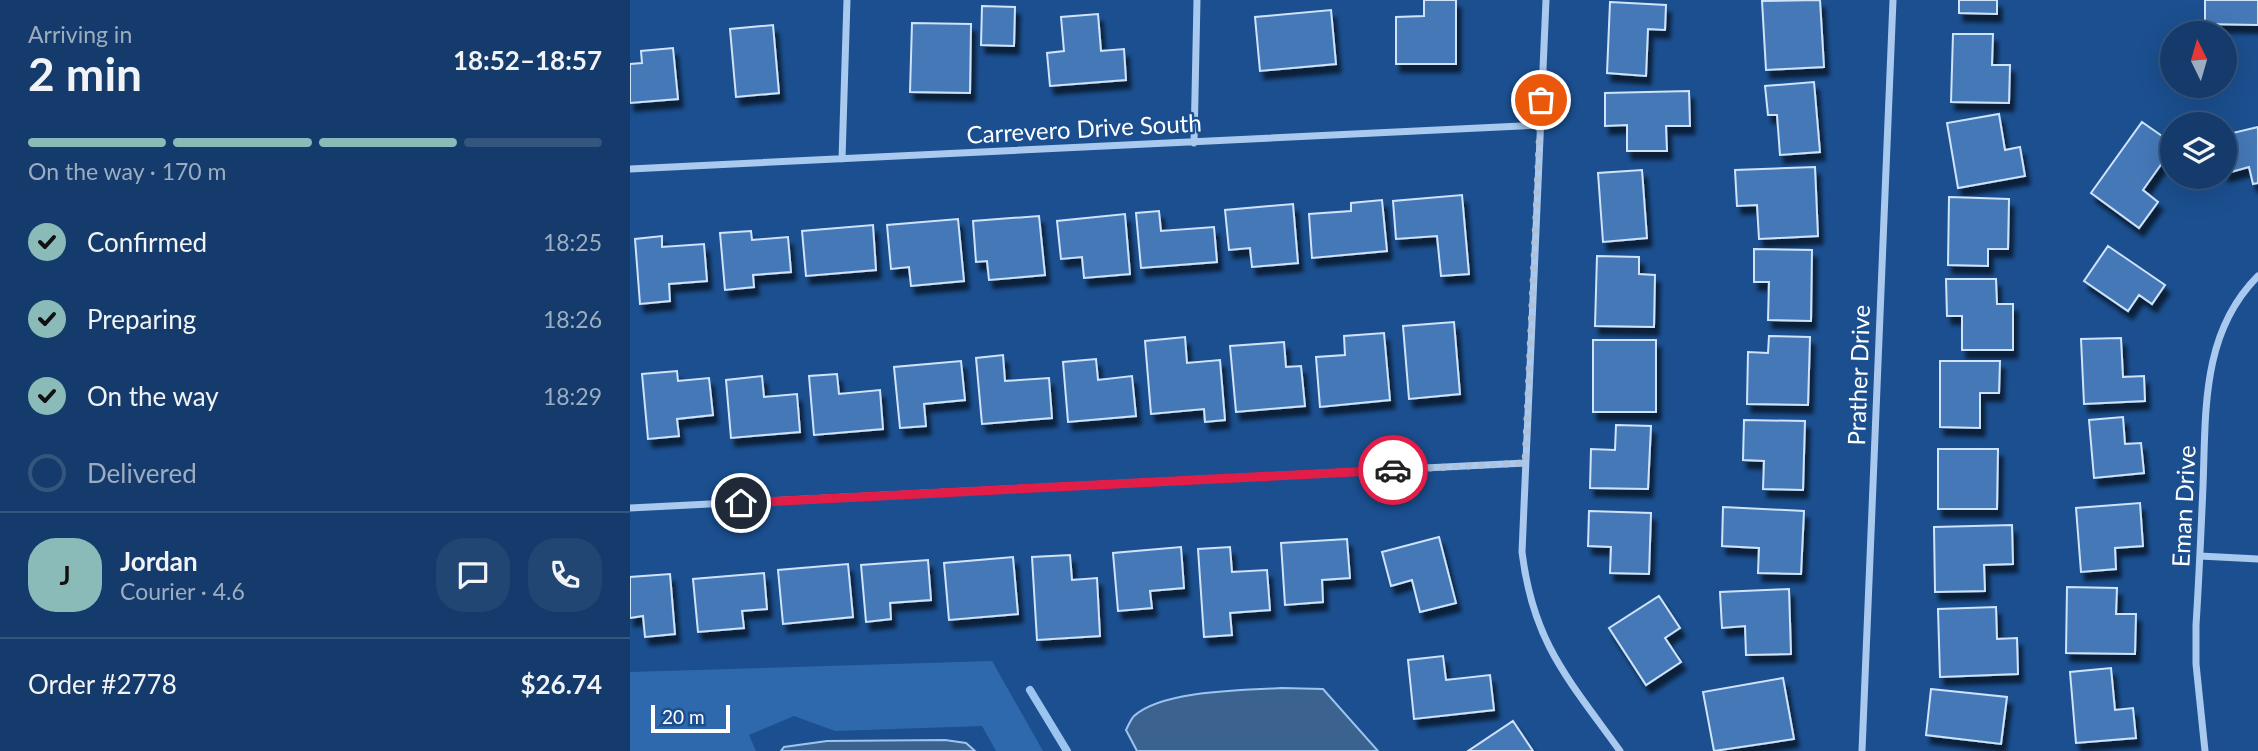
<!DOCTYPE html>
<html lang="en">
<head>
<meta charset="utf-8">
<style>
  body { margin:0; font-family:Lato,sans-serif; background:#214673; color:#f1f3f6; height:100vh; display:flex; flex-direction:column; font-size:26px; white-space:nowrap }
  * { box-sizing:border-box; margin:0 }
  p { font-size:23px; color:#9dadc1 }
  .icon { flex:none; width:38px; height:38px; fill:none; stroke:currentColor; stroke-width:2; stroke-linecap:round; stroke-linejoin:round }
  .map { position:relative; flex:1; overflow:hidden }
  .panel { display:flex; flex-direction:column; background:#143b6b; width:630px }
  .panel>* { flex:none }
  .needle { width:46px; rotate:355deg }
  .controls { position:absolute; left:1530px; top:21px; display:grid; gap:14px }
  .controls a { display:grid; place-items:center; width:77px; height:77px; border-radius:50%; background:#143b6b; box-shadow:0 7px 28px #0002,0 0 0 2px #33557e; font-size:35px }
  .scale { position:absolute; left:21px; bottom:18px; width:79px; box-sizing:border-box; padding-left:7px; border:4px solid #fff; border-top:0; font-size:19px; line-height:24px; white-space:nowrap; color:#fff; -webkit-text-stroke:5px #1b4f8f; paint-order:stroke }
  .pin { position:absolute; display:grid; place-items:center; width:60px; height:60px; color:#fff; margin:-30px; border:4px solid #fff; border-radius:50%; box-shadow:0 2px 7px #0007 }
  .courier { position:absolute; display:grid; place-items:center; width:70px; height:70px; margin:-35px; border:5px solid #e11d48; border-radius:50%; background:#fff; color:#222; box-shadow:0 2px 9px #0007 }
  .headline em { font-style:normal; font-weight:700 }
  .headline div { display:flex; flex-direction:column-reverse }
  .headline { display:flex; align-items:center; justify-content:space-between; height:119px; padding:0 28px }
  h1 { font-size:46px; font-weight:700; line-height:52px }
  .bar { display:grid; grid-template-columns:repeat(4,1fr); gap:10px 7px; align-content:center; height:84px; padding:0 28px }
  .bar i { height:9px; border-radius:5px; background:#33557e }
  .bar .current { background:#8bbbb9 }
  .bar p { grid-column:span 4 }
  .line { display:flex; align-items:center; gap:18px; padding:0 28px; border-top:2px solid #33557e }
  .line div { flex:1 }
  .round { display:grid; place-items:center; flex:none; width:74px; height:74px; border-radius:28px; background:#214673 }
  ol { padding:0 28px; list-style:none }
  li { display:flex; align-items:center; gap:21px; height:77px }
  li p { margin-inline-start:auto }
  li .icon { padding:7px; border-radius:50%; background:#8bbbb9; color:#111; stroke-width:4 }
  li:last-child { color:#9dadc1 }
  li i { width:38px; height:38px; border:4px solid #33557e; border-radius:50% }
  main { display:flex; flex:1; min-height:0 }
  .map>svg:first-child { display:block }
  .green { fill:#2e69ad }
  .water { fill:#3c6290; stroke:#9cc4f0; stroke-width:2 }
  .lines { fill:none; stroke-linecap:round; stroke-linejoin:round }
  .stream { stroke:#9cc4f0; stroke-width:8 }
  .building { fill:#4478b7; stroke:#cfe3fa; stroke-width:2; filter:url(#shadow) }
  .street { stroke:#a9c9ee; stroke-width:7 }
  .done { stroke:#afc1d8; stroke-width:7; stroke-dasharray:0 12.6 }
  .route { stroke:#e11d48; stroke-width:9 }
  .labels { text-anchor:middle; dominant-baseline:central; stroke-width:5; stroke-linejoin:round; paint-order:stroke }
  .street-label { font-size:24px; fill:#fff; stroke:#1b4f8f }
</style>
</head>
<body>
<main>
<section class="panel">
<div class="headline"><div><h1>2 min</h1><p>Arriving in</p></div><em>18:52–18:57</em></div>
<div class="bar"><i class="current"></i><i class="current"></i><i class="current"></i><i></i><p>On the way · 170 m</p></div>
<ol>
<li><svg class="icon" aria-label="check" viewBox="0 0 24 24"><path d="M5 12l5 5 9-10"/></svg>Confirmed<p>18:25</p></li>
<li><svg class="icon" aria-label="check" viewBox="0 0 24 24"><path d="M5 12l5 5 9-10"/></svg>Preparing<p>18:26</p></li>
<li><svg class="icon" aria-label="check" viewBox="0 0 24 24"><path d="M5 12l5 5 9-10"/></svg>On the way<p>18:29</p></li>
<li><i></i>Delivered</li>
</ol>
<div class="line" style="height:126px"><b class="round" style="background:#8bbbb9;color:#111">J</b><div><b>Jordan</b><p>Courier · 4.6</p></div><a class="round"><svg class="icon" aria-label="chat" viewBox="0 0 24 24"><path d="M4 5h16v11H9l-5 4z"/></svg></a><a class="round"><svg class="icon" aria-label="phone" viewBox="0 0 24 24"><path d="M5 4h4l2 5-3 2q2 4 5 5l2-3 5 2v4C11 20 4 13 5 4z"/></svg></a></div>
<div class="line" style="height:91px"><div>Order #2778</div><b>$26.74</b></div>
</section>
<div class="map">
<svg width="1628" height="751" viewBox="0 0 1628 751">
  <defs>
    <filter id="shadow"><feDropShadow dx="4.5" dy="8" stdDeviation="2" flood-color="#0009"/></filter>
  </defs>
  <rect width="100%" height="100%" fill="#1b4f8f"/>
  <path class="green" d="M362,661L413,751H366L352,726L205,731L164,716L119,735L126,751H0V672Z"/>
  <path class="water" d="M652,688L693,689L748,751H507L496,730C498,726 501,719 504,716C532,690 615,690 652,688Z
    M315,740L336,743L345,751H151L154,747L197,741Z"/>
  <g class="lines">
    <path class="stream" d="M400,690L437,751"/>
  </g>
  <path class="building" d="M794,0H826V64H766V17L794,16Z
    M1190,0L1194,67L1136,70L1132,1Z
    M1329,0H1367V14L1329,13Z
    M1575,0H1628V25L1575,24Z
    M980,2L1036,5L1035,30L1018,29L1016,76L977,73Z
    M352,6L385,7L384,46L351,45Z
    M701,10L706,64L630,71L625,17Z
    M468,14L471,51L494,49L496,80L420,86L417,53L434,51L431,17Z
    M282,23L341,24L340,93L280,92Z
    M143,25L149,93L106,97L100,29Z
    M1323,34H1363L1362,65H1380L1379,103L1321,102Z
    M43,48L48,99L0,103V64L12,63L11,51Z
    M1184,82L1190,152L1150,155L1147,115H1138L1135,86Z
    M1059,91L1060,126H1036L1037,151H997V125L975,126V93Z
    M1369,114L1375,150L1390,147L1395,176L1328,188L1317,123Z
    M1512,122L1542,143V149L1513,190L1528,202L1509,228L1461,193Z
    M1628,127V183L1623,184L1619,167L1594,174V135Z
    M1185,167L1188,236L1129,239L1127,205L1107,206L1105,170Z
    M1012,170L1017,238L973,242L968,173Z
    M832,195L839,274L811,276L807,236L766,239L763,201Z
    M1319,197L1379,199L1378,249H1358V266L1318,265Z
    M752,200L757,251L682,258L679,214L721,211V203Z
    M663,204L668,263L622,267L620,248L599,250L595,210Z
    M529,211L531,231L584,227L587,262L511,268L506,213Z
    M495,214L500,274L454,278L452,257L431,259L427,221Z
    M409,216L415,275L359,280L357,261L346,262L343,221Z
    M328,219L334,281L281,286L279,267L261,269L257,225Z
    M243,225L246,270L176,276L172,231Z
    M121,231L122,240L158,237L161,272L123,275L124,287L95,290L90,233Z
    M32,236V247L74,244L77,281L39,284L40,301L10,304L5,239Z
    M1478,246L1535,285L1522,304L1509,295L1498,311L1454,281Z
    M1124,249L1182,250L1181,321L1138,320L1139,282H1124Z
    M967,256L1009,257V274L1025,275L1024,327L965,326Z
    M1316,279H1366L1367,304H1383V350H1332V316H1317Z
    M824,322L830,394L779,399L773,326Z
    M754,333L760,400L690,407L686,357L715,355L714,336Z
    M1139,336L1180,337L1178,405L1117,404L1118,352L1138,353Z
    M555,337L557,363L590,360L595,420L575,422L574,409L521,414L515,341Z
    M1491,338L1493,377L1514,376L1515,401L1454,404L1451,339Z
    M963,340H1026V412H963Z
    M654,342L656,367L671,366L675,406L606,412L600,346Z
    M373,355L375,381L419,378L422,418L352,424L346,358Z
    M466,359L468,380L502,376L506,416L438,422L433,362Z
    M331,361L335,400L294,404L296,426L270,428L264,367Z
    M1310,361H1370L1369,393H1350V428L1310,427Z
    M47,371L48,381L79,378L83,415L47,419L49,436L18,439L12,374Z
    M207,374L209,394L250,390L253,429L184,435L179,376Z
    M132,376L134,397L167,394L170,432L101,438L96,380Z
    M1493,417L1495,444L1511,443L1514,473L1464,478L1459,420Z
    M1114,420L1175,421L1173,490L1133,489L1134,461L1113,460Z
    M986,425L1021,426L1018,489L960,488L961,449L985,450Z
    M1308,449H1368L1367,509H1308Z
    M1510,503L1513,546L1485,548L1486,569L1451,572L1446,508Z
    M1093,507L1174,511L1171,574L1128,573L1129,548L1092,546Z
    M959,511L1021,513L1019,574L980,573L981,547L958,546Z
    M1382,525L1383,564L1354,565L1355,591L1305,592L1304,527Z
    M809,537L826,603L790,612L782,580L761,586L752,552Z
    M717,539L720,578L692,580L693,602L655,605L651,543Z
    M551,547L554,588L520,591L522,608L488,611L483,553Z
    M600,547L602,572L637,570L640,610L600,613L602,635L574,637L568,549Z
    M440,555L442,580L467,578L470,636L407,640L402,557Z
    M383,557L388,614L319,620L314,563Z
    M298,560L301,600L260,603L261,619L236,622L231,565Z
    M218,564L223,617L153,624L148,570Z
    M134,573L137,609L112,611L114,628L68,632L63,579Z
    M40,574L45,634L15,637L13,616L0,618V577Z
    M1437,587L1487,588L1486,614H1506L1505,654L1436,653Z
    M1159,589L1161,654L1116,655L1115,626L1092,628L1090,592Z
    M1029,596L1050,628L1035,638L1051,662L1016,685L979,628Z
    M1366,607L1367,639L1387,638L1388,674L1310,677L1308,609Z
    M813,656L816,680L860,675L864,710L784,719L778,660Z
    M1481,668L1485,710L1503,708L1506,738L1446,743L1440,672Z
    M1153,678L1164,739L1084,751L1073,692Z
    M1301,689L1377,697L1371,744L1296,735Z
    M883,721L903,751H838Z"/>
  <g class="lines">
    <path class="street" d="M916,0L892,552C903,643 939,680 990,751
      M564,143L567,0
      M212,159L217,0
      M0,169L910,125
      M0,508L895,463
      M1570,556L1628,559
      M1232,751L1263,0
      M1575,751L1566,664V625C1569,579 1571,532 1573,486C1576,411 1571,333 1628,276"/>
  </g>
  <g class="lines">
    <path class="done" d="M763,470L895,463L911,100"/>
    <path class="route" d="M111,503L763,470"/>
  </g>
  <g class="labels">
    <g class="street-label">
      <text transform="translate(454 128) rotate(-3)">Carrevero Drive South</text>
      <text transform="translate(1228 375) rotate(-88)">Prather Drive</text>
      <text transform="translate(1553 506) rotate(-87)">Eman Drive</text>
    </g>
  </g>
</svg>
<div class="controls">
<a><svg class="needle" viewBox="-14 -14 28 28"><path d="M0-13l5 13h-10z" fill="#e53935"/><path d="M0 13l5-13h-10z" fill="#9dadc1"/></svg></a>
<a><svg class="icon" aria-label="layers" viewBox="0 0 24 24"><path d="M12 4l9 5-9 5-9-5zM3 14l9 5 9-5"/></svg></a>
</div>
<div class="scale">20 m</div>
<div class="pin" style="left:911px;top:100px;background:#ea580c"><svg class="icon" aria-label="bag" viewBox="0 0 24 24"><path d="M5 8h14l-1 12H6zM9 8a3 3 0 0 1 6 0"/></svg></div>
<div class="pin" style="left:111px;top:503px;background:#1f2937"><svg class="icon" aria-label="home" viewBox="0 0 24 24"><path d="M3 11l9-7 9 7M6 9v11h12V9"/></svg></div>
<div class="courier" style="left:763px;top:470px"><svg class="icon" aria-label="car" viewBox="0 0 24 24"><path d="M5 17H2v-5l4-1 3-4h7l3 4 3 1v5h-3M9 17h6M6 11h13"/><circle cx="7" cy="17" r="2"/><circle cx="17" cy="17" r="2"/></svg></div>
</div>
</main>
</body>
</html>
